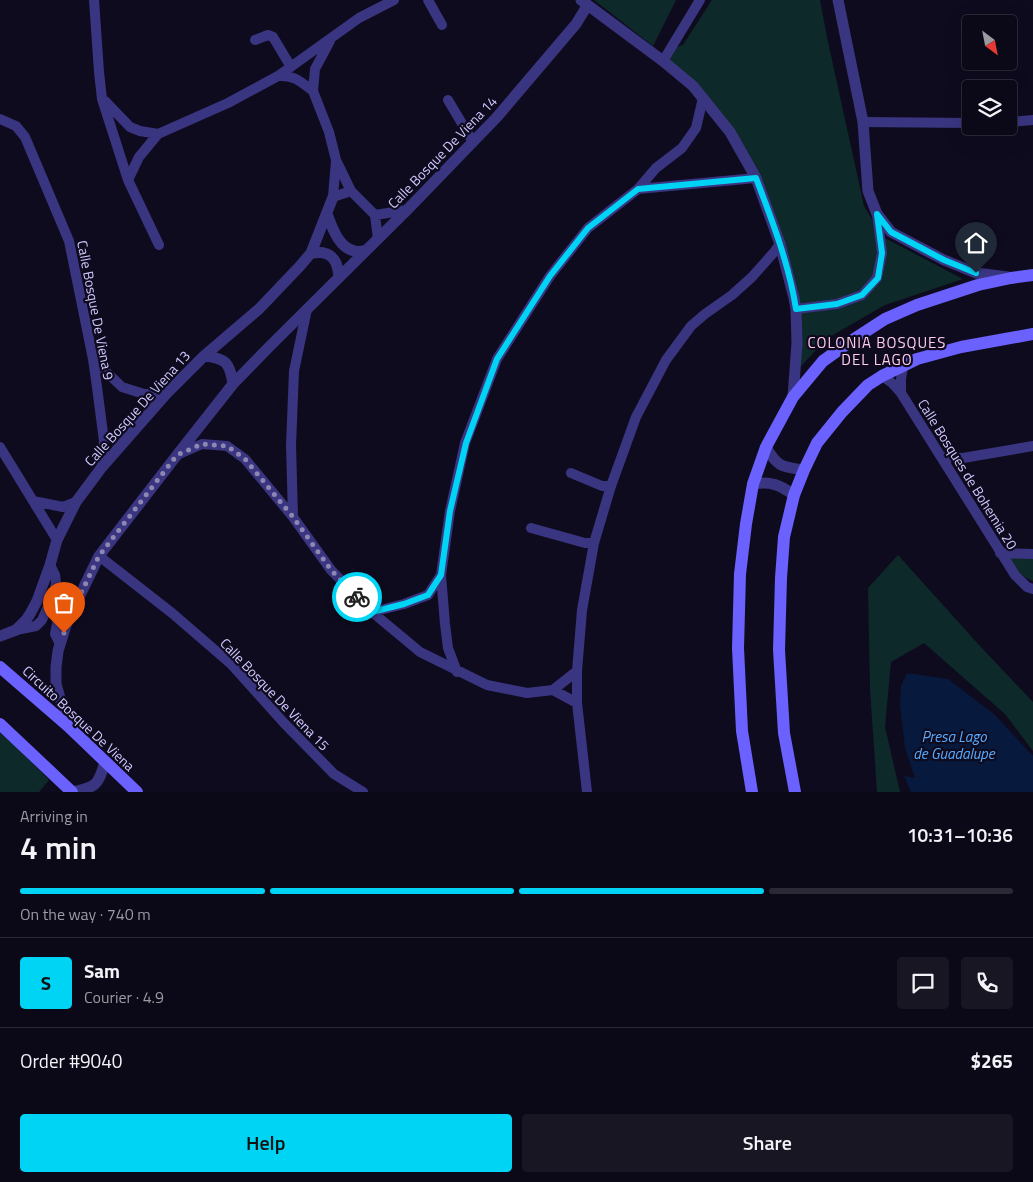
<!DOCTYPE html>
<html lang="en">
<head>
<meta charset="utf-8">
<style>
  body { margin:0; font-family:"Titillium Web",sans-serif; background:#191624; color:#f1f3f6; height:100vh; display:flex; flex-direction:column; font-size:19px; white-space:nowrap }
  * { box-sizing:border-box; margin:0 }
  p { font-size:16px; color:#9a9aa1 }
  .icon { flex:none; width:28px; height:28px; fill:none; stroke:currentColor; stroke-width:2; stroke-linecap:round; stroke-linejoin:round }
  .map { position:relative; height:792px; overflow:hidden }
  .drawer { display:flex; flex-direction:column; background:#0b0817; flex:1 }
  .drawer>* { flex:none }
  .needle { width:32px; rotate:148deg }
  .controls { position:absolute; left:962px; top:15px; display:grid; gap:10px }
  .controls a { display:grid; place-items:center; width:55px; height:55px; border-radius:5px; background:#0b0817; box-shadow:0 5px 20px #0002,0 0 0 1px #2b2936; font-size:25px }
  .pin { position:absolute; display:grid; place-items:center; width:42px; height:42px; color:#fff; margin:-51px -21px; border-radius:50% 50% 50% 0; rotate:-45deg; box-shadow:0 0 5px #0007 }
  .pin .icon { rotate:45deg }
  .courier { position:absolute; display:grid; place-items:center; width:50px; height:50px; margin:-25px; border:4px solid #00d4f5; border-radius:50%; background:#fff; color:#222; box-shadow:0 1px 6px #0007 }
  .summary em { font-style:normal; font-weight:600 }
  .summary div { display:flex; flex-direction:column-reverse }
  .summary { display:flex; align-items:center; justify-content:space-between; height:85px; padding:0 20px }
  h1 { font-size:32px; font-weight:600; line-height:38px }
  .bar { display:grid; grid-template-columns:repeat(4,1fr); gap:8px 5px; align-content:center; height:60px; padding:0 20px }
  .bar i { height:6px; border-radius:4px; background:#2b2936 }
  .bar .active { background:#00d4f5 }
  .bar p { grid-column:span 4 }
  .line { display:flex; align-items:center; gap:12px; padding:0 20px; border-top:1px solid #2b2936 }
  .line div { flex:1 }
  .round { display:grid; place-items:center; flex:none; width:52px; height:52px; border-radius:5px; background:#191624 }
  .action { display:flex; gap:10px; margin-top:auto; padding:10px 20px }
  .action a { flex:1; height:58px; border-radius:5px; background:#00d4f5; color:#111; font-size:20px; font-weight:600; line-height:58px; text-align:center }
  .action a+a { background:#191624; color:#f1f3f6 }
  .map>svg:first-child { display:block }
  .green { fill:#0e2929 }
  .water { fill:#07193d }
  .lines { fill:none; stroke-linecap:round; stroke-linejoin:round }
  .minor { stroke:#3a3580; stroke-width:10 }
  .tertiary { stroke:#3a3580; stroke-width:11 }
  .secondary { stroke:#6a61ff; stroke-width:12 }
  .done { stroke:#8d87b1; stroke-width:5; stroke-dasharray:0 9 }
  .route { stroke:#00d4f5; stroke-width:6 }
  .labels { text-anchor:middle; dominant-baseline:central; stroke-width:4.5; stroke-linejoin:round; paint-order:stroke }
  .street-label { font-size:14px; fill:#d1caff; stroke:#0f0b1f }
  .neighbourhood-label { font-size:15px; letter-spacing:1px; fill:#ffcceb; stroke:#0f0b1f }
  .water-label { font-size:15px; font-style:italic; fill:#58acff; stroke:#0f0b1f }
</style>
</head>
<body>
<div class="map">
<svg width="1033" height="792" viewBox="0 0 1033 792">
  <rect width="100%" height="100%" fill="#0f0b1f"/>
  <path class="green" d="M594,0H676L653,46Z
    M712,0H820L828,42L864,206L883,237L963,279L885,305L826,339L793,375L799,310L746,151L668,60L673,48L683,45Z
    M898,555L979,645L1033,702V751L1005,714L924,643L891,662L885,727L900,792H877L870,689L868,588Z
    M1009,557L1033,558V581C1021,577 1015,568 1009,557Z
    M0,733L16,747L49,780L39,792H0Z"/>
  <path class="water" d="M907,673L948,679L995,715L1033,756V792H911L904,776L915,778L905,748L900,705L901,686Z"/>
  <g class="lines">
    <path class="minor" d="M94,0L99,72L102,99L128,180L159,245
      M428,0L442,25
      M255,40L268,35L273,37L291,67
      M330,41L315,69L313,91L329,132L336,160L351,191L375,215L378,239
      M663,61L700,0
      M278,76C294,75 300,81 313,91
      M448,100L473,142
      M105,101L130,127L140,131L158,134
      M0,119L16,126L25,137L69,241L93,359L97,387L104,441L102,467
      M863,122L971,123
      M1009,122L1033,120
      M336,161L333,197L351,191
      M128,180L139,157L158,134L228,103L278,76L359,18L394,0
      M638,189L656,168L682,148L696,128L703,98
      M375,215L407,210
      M796,309L837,304L862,295L877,278L882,253L877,214
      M93,359L122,387L144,394H166
      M882,376L892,383L901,393L1015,575L1027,587L1033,589
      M901,393V379L903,366
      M0,447L57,540
      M177,455L202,444L227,446L245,459L293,517L331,570L372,612L420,652L487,685L527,693L553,690L577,671
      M942,457L963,458L1033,446
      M571,473L602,486H611
      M33,501L63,507L76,502
      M293,517L291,445L294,371L307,309
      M531,528L585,543H594
      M1000,553L1033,554
      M99,556L172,613L231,664L284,723L334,774L363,792
      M441,575L445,624L448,648L457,672
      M372,612L404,604L428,595L441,575L450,511L465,443L497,359L550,276L588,228L638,189L756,178
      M16,630L36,626L42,620L47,609L53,602L56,582L55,575L50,565
      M60,644L55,634L58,619L69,609L76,606
      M553,690L577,703
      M587,792L577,703V671L582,610L594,543L611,486L636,417L666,360L691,326L705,314L732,295L752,277L775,251L780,244"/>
    <path class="tertiary" d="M581,0L663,61L693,86L730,132L756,178L780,244L794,298L796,309L797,343L793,397
      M838,0L863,122L868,191L877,214L891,232L944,260L976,273L1008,277
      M327,214C332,227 339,249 355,251C358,252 363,251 367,250
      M311,253C315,253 321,252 324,253C336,256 338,267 339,277
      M204,356C226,358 230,363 233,384
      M766,447C777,467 782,467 804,470
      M753,484C771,481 780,485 794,495
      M0,636L16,630L26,620L30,614L37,601L50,565L57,540L76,502L102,467L166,394L204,356L259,309L300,266L311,253L333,197
      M68,726L56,684V667L58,651L67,622L99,556L177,455L233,384L270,346L407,210L497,117L576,24L587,6
      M72,792C96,787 98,786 105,762"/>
    <path class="secondary" d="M0,667L68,726L137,792
      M0,724L72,792
      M752,792L742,731L738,648L740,574L746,524L753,484L766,447L793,397L823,361L851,341L885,319L917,305L978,285L1011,278L1033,275
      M795,792L784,733L779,650L781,578L784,537L794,495L804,470L817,443L842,412L868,385L882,376L917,359L961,347L1033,334"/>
  </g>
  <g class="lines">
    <path class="done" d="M64,633L67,622L99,556L177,455L202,444L227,446L245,459L293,517L331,570L357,597"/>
    <path class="route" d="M357,597L372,612L404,604L428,595L441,575L450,511L466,443L497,359L550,276L588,228L638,189L756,178C772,220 789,264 796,309L837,304L862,295L878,278L882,253L877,214L891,232L944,260L976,273"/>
  </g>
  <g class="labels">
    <g class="street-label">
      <text transform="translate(442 152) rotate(-46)">Calle Bosque De Viena 14</text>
      <text transform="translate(96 310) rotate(79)">Calle Bosque De Viena 9</text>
      <text transform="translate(137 408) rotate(-48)">Calle Bosque De Viena 13</text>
      <text transform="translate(968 474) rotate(58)">Calle Bosques de Bohemia 20</text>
      <text transform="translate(275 694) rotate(46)">Calle Bosque De Viena 15</text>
      <text transform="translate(79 718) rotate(43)">Circuito Bosque De Viena</text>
    </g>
    <g class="neighbourhood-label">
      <text x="877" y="342">COLONIA BOSQUES<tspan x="877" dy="17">DEL LAGO</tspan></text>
    </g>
    <g class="water-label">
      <text x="954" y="736">Presa Lago<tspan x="954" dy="17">de Guadalupe</tspan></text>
    </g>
  </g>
</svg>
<div class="controls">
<a><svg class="needle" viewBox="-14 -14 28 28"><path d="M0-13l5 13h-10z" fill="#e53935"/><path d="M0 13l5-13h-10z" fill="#9a9aa1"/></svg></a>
<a><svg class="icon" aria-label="layers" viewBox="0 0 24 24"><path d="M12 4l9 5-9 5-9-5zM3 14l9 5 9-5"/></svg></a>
</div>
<div class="pin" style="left:64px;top:633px;background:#ea580c"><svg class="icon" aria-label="bag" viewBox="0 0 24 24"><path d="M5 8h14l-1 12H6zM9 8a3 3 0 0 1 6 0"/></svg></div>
<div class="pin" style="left:976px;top:273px;background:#1f2937"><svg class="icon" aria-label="home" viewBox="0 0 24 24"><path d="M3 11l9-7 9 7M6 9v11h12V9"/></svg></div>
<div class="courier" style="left:357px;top:597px"><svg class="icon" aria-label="bike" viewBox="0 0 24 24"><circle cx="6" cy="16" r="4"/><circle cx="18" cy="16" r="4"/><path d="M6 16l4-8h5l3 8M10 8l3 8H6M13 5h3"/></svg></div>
</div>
<section class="drawer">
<div class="summary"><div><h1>4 min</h1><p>Arriving in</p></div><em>10:31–10:36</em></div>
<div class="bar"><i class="active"></i><i class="active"></i><i class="active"></i><i></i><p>On the way · 740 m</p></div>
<div class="line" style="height:90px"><b class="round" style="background:#00d4f5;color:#111">S</b><div><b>Sam</b><p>Courier · 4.9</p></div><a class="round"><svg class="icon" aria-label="chat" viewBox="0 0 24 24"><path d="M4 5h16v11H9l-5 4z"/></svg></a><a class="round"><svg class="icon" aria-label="phone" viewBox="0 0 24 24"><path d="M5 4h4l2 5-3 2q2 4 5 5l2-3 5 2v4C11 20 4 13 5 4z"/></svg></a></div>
<div class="line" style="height:65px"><div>Order #9040</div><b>$265</b></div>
<div class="action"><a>Help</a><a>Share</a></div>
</section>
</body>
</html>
